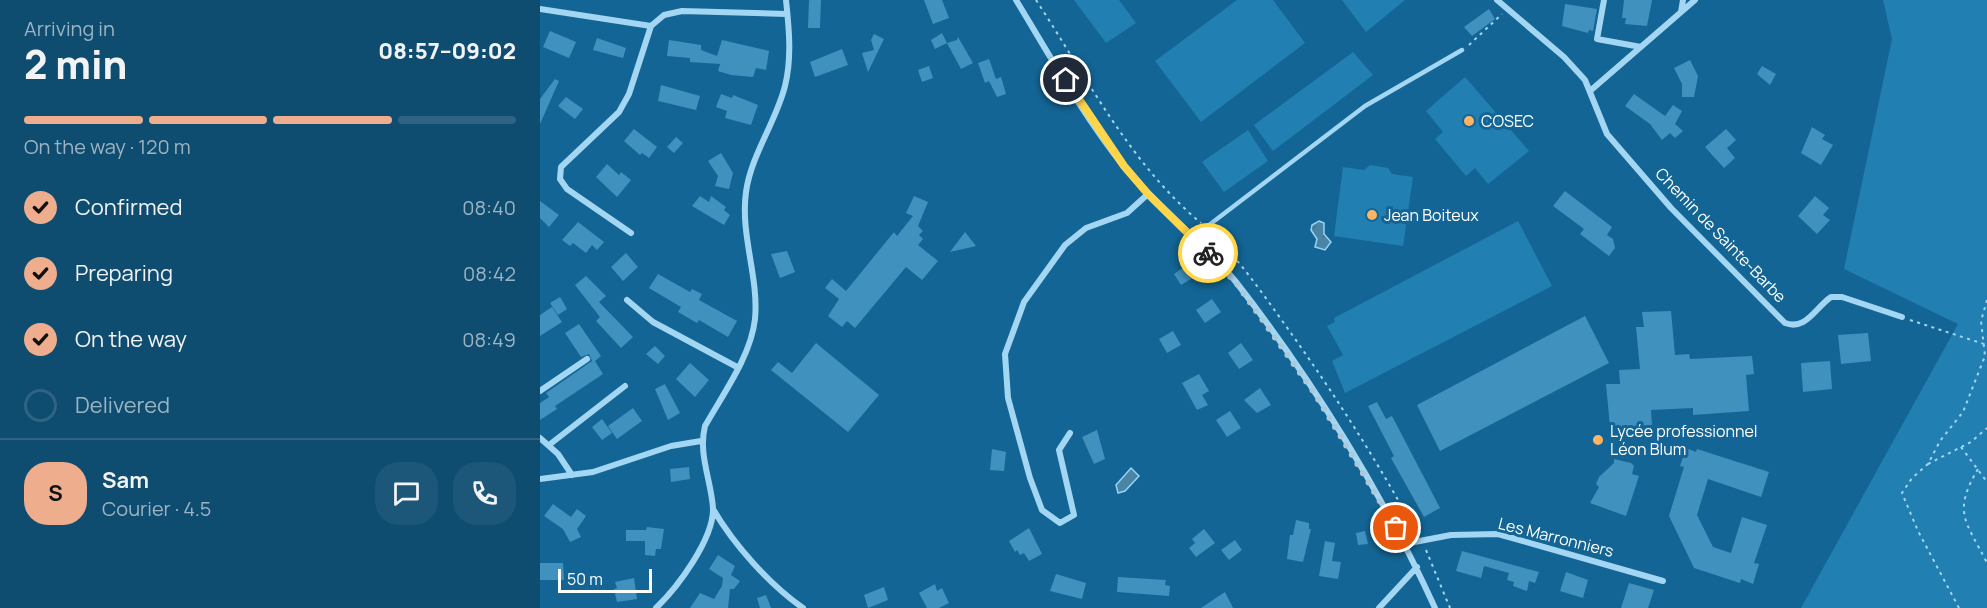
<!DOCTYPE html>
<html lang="en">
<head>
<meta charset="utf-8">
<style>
  body { margin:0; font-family:Manrope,sans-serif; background:#1c5678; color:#f1f3f6; height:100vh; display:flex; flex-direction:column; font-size:22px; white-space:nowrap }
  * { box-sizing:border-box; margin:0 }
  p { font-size:20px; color:#9bb4c3 }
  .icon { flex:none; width:33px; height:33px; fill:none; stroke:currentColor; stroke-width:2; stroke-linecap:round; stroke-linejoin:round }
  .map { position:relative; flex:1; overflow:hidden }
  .side { display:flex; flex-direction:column; background:#0e4c70; width:540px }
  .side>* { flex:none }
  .scale { position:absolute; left:18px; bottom:15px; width:94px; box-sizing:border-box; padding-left:6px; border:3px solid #fff; border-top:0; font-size:16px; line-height:21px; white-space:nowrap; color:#fff; -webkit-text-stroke:4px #136595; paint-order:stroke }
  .pin { position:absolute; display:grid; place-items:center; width:51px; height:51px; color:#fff; margin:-26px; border:3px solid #fff; border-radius:50%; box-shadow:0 2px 6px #0007 }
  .courier { position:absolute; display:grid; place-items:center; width:60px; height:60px; margin:-30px; border:4px solid #ffd54a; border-radius:50%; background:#fff; color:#222; box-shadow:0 2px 8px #0007 }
  .summary em { font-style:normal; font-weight:800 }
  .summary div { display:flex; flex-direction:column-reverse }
  .summary { display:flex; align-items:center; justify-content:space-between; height:102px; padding:0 24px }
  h1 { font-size:39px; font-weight:800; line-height:45px }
  .bar { display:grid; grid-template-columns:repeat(4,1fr); gap:9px 6px; align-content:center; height:72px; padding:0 24px }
  .bar i { height:8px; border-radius:4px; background:#2e6383 }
  .bar .selected { background:#eead8d }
  .bar p { grid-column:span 4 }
  .line { display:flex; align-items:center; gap:15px; padding:0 24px; border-top:2px solid #2e6383 }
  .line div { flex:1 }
  .round { display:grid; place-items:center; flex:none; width:63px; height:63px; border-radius:24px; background:#1c5678 }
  ol { padding:0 24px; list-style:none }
  li { display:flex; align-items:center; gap:18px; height:66px }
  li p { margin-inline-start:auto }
  li .icon { padding:6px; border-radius:50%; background:#eead8d; color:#111; stroke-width:4 }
  li:last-child { color:#9bb4c3 }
  li i { width:33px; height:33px; border:3px solid #2e6383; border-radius:50% }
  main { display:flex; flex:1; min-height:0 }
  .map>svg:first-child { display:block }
  .grass { fill:#227fb2 }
  .water { fill:url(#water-ripples); stroke:#95d4f5; stroke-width:1.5 }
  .building { fill:#4091be }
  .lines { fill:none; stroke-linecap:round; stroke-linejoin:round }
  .path { stroke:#a3d6f2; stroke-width:2; stroke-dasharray:3 4.5; stroke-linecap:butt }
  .service { stroke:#a3d6f2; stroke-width:4.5 }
  .minor { stroke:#a3d6f2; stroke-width:6 }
  .done { stroke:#acc9da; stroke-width:6; stroke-dasharray:0 10.8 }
  .route { stroke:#ffd54a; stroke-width:8 }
  .poi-dot { fill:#ffb564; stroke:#136595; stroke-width:2 }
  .labels { text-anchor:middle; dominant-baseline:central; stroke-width:6; stroke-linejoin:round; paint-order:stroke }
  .poi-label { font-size:16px; fill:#fff; stroke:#136595; text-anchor:start }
  .street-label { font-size:16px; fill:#fff; stroke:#136595 }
</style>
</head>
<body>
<main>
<section class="side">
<div class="summary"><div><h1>2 min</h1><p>Arriving in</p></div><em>08:57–09:02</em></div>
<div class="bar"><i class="selected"></i><i class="selected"></i><i class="selected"></i><i></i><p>On the way · 120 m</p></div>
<ol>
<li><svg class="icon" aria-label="check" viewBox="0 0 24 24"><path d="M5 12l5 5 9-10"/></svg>Confirmed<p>08:40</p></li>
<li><svg class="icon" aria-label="check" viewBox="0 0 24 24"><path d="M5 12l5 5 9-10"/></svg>Preparing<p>08:42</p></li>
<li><svg class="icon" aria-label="check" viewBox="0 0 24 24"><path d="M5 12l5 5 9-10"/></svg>On the way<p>08:49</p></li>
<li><i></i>Delivered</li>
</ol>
<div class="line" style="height:108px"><b class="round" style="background:#eead8d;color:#111">S</b><div><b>Sam</b><p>Courier · 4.5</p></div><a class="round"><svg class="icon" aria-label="chat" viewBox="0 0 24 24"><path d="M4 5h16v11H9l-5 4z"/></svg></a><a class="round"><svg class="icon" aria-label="phone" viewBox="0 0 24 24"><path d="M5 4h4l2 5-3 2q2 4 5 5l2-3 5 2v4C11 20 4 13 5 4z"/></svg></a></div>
</section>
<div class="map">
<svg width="1447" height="608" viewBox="0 0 1447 608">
  <defs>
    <pattern id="water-ripples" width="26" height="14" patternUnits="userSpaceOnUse" patternTransform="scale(1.5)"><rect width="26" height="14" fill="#4b84a5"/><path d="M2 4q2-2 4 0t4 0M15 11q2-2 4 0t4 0" fill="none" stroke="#4b6b7d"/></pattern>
  </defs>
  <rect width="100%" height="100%" fill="#136595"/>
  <path class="grass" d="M534,0H579L596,23L566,43Z
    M697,0H733L765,43L661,122L615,61Z
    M802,0H865L826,32Z
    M1343,0H1447V608H1261L1418,324L1304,269L1352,39Z
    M813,52L833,75L733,151L714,125Z
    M925,77L989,151L948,184L935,168L926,176L895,139L903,132L886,111Z
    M708,130L728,161L684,192L662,162Z
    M830,165L848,168L852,174L873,177L863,246L794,236L803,167L824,170Z
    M978,221L1012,286L805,393L792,361L803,355L787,326L795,322L794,318Z"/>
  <path class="water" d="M779,221L784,223V234L791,242L785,250L775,247L777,239L771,230L772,225Z
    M591,468L599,476L585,491L578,493L576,485Z"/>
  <path class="building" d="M269,0H281L280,28H268Z
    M384,0H402L409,18L393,24Z
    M1084,0H1112L1107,26L1085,24L1086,18H1082Z
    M1025,4L1057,9L1053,31L1049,30L1048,33L1022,26Z
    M949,9L955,19L932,36L924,27Z
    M10,31L36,42L29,58L3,47Z
    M402,33L407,43L395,49L391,40Z
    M334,34L344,39L328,72L322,53L334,50L331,40Z
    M418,37L433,63L421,69L407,43L417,40Z
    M57,38L86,48L83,58L53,50Z
    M129,40L161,45V50L177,56L182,40L229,51L226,70L216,68L213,77L191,75L178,71L180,64L150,62V58L127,56Z
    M302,49L308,65L275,77L270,62Z
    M449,59L456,79L461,77L466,94L457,97L449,81L445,83L438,63Z
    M1150,60L1158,76L1154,97H1142V84L1134,68Z
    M389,66L393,78L382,82L378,70Z
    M1222,66L1236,74L1230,85L1217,74Z
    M15,79L19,81L0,124V99Z
    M121,85L160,96L156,110L118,101Z
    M181,94L192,98L193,95L218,105L211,125L185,118L187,111L176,107Z
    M1094,94L1125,116L1133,105L1142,111L1135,124L1143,131L1135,138L1130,133L1122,140L1110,124L1085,106Z
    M26,97L43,109L35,119L18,106Z
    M1272,127L1285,135L1282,139L1293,145L1281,165L1261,153Z
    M94,129L117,147L109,158L102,153L100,155L84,141Z
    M1186,129L1196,140L1187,148L1195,158L1184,168L1165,147Z
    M136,137L143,143L134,153L127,147Z
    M181,153L193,173L189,189L175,186L178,176L168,161Z
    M67,164L79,175L81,172L91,180L77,197L56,177Z
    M1025,191L1072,227L1067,235L1073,239L1075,248L1069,256L1040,234L1044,229L1013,206Z
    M160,196L169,202L171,196L186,207L184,210L190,215L184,225L152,206Z
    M374,196L388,202L378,226L383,231L379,235L383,239L378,245L398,261L382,280L366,267L315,328L307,321L302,327L288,316L299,299L285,288L292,279L306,291L354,232L357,236L373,216L366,213Z
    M1275,196L1289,208L1283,215L1290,220L1277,234L1258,216Z
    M0,201L19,215L9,227L0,218Z
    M38,222L64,242L57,250L52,245L46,253L33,243L30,246L22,240Z
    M425,232L436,246L410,252Z
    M247,251L255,272L240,278L231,254Z
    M86,253L98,267L83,281L71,267Z
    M644,267L651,279L641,285L634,274Z
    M118,274L150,292L152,289L162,294L159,300L197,321L188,337L159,320L157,323L138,312L141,307L109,288Z
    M46,276L66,296L59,302L93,337L81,348L56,321L60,317L35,285Z
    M20,297L27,309L18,315L10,303Z
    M672,299L681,312L665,323L656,310Z
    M12,307L22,322L0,336V315Z
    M1131,311L1135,355L1149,354L1150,359L1212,356L1214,374L1206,375L1209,411L1153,415V408L1111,410L1112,425L1070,427L1066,384H1080L1079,370L1100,369L1096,327H1104L1102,312Z
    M1045,316L1069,363L900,451L877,405Z
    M39,324L61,356L55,361L63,374L15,406L17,409L0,420V403L9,397L6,393L52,361L49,354L41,357L25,333Z
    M633,331L641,345L627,353L619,339Z
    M1328,333L1331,361L1301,364L1298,335Z
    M276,343L339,395L308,432L231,370L238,362L252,373Z
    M701,343L713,360L699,369L688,353Z
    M115,346L125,356L118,364L106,354Z
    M1290,361L1292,389L1263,392L1261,363Z
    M150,363L169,380L155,397L136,379Z
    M659,374L669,391L662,395L668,405L657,410L642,383Z
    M125,384L140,413L128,420L115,389Z
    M720,388L731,405L717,413L704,400Z
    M837,402L846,419L852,416L900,508L884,517L851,458L854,456L828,406Z
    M93,408L102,421L77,439L68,426Z
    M690,411L701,428L687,437L676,420Z
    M62,419L72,433L62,440L52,427Z
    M557,430L565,459L554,464L542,437Z
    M1146,448L1156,452L1157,449L1229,472L1221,497L1168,479L1157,515L1173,547L1191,553L1202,517L1227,525L1214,563L1219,564L1213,584L1201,579L1200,583L1154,568L1129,516L1144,467L1140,466Z
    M452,449L466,452L464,471L450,470Z
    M1074,459L1091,463L1094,466L1092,474L1099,476L1086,516L1050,503L1059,487L1056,484L1059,477L1074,463Z
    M149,467L150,479L131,482L130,469Z
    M13,504L31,517L37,509L46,516L37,529L41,537L30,542L23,529L4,516Z
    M756,520L769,523V529H771L763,562L747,559L750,535H753Z
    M107,527L124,529L121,549H116L115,556L105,555V541H86V530H106Z
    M489,528L502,554L489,561L484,553L480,555L477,550L475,552L469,541Z
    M664,529L675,543L656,557L649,548L655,543L652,539Z
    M825,531L828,544L818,545L816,533Z
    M695,540L702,550L689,560L681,550Z
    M785,541L795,543L792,561L801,562L798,579L779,576Z
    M922,551L999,572L995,583L989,581L987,591L973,586L974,582L967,580L969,573L944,566L941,578L916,571Z
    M178,555L195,566L191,575L200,581L194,589H190L188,608H150L160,593L174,599L182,586L183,578L169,569Z
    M0,563H23L24,580H0Z
    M1026,572L1048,580L1043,598L1020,591Z
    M516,574L546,583L542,599L510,591Z
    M578,577L626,580L625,585L630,586L629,596L577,592Z
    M94,578L97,599L77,602L74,589L77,588L75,582Z
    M1089,583L1114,590L1108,608H1081Z
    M395,584L397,591L402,588L409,603L399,608H387L379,593Z
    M344,587L348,600L328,608L324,595Z
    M685,592L693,608H661Z
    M226,595L231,608H220L217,598Z"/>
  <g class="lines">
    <path class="path" d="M496,0C546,76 590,164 661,223
      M929,45L962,14
      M672,233C699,260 721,291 743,322C792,390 836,459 876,532
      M1370,320L1447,345
      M1421,447L1447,482
      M1388,464L1431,442L1447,428
      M1438,469C1412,513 1426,521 1447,563
      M886,550L910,608
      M1419,608L1378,531L1362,493L1372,478L1388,464L1400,441L1423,412L1445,356L1441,321L1447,300"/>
    <path class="service" d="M652,238L825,106L922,50"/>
    <path class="minor" d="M476,0C510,56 544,117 585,168C619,209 663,241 696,282C772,379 844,496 895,608
      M957,0L1024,57L1045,80L1067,134L1131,208L1245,323C1266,331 1275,308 1291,297H1302L1362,317
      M1064,0L1057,39L1101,47
      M0,9L111,26L124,15L142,11L247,14
      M1141,12L1143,0
      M1050,91L1155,0
      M91,233L27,189L20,179L21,167L79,112L89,94L111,26
      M87,300L113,322L197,367
      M0,391L47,359
      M530,433L519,450L534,515L520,523L502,510L490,478L468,398L465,354L484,302L525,245L546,228L587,213L608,194
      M0,438L18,454L32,475
      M9,445L85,386
      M0,479L53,472L131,446L161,441
      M173,509C194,545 229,584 263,608
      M864,544L911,535L958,534L1123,581
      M116,608C137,588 174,539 173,508C171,480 158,454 165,426C183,394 211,356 215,319C219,277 200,235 206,192C211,155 236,122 245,86C252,58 249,28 246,0
      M839,608L877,567"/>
  </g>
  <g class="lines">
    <path class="done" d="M668,253L697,284L775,394L856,528"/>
    <path class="route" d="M526,80L584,166L608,194L668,253"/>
  </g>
  <g class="poi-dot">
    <circle cx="929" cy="121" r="6"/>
    <circle cx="832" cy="215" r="6"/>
    <circle cx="1058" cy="440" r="6"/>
  </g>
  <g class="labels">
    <g class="poi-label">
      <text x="941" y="121">COSEC</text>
      <text x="844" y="215">Jean Boiteux</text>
      <text x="1070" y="431">Lycée professionnel<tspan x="1070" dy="18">Léon Blum</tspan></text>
    </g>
    <g class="street-label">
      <text transform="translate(1181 235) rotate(46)">Chemin de Sainte-Barbe</text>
      <text transform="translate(1016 537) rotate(14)">Les Marronniers</text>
    </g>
  </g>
</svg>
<div class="scale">50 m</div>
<div class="pin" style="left:856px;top:528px;background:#ea580c"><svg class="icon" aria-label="bag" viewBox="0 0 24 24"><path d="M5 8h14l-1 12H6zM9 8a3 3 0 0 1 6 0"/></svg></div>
<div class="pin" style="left:526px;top:80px;background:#1f2937"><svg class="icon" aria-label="home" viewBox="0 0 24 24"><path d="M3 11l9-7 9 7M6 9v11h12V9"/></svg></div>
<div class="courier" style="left:668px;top:253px"><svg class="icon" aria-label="bike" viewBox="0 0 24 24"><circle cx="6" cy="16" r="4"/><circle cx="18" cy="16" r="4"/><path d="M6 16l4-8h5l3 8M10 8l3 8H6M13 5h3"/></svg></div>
</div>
</main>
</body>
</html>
